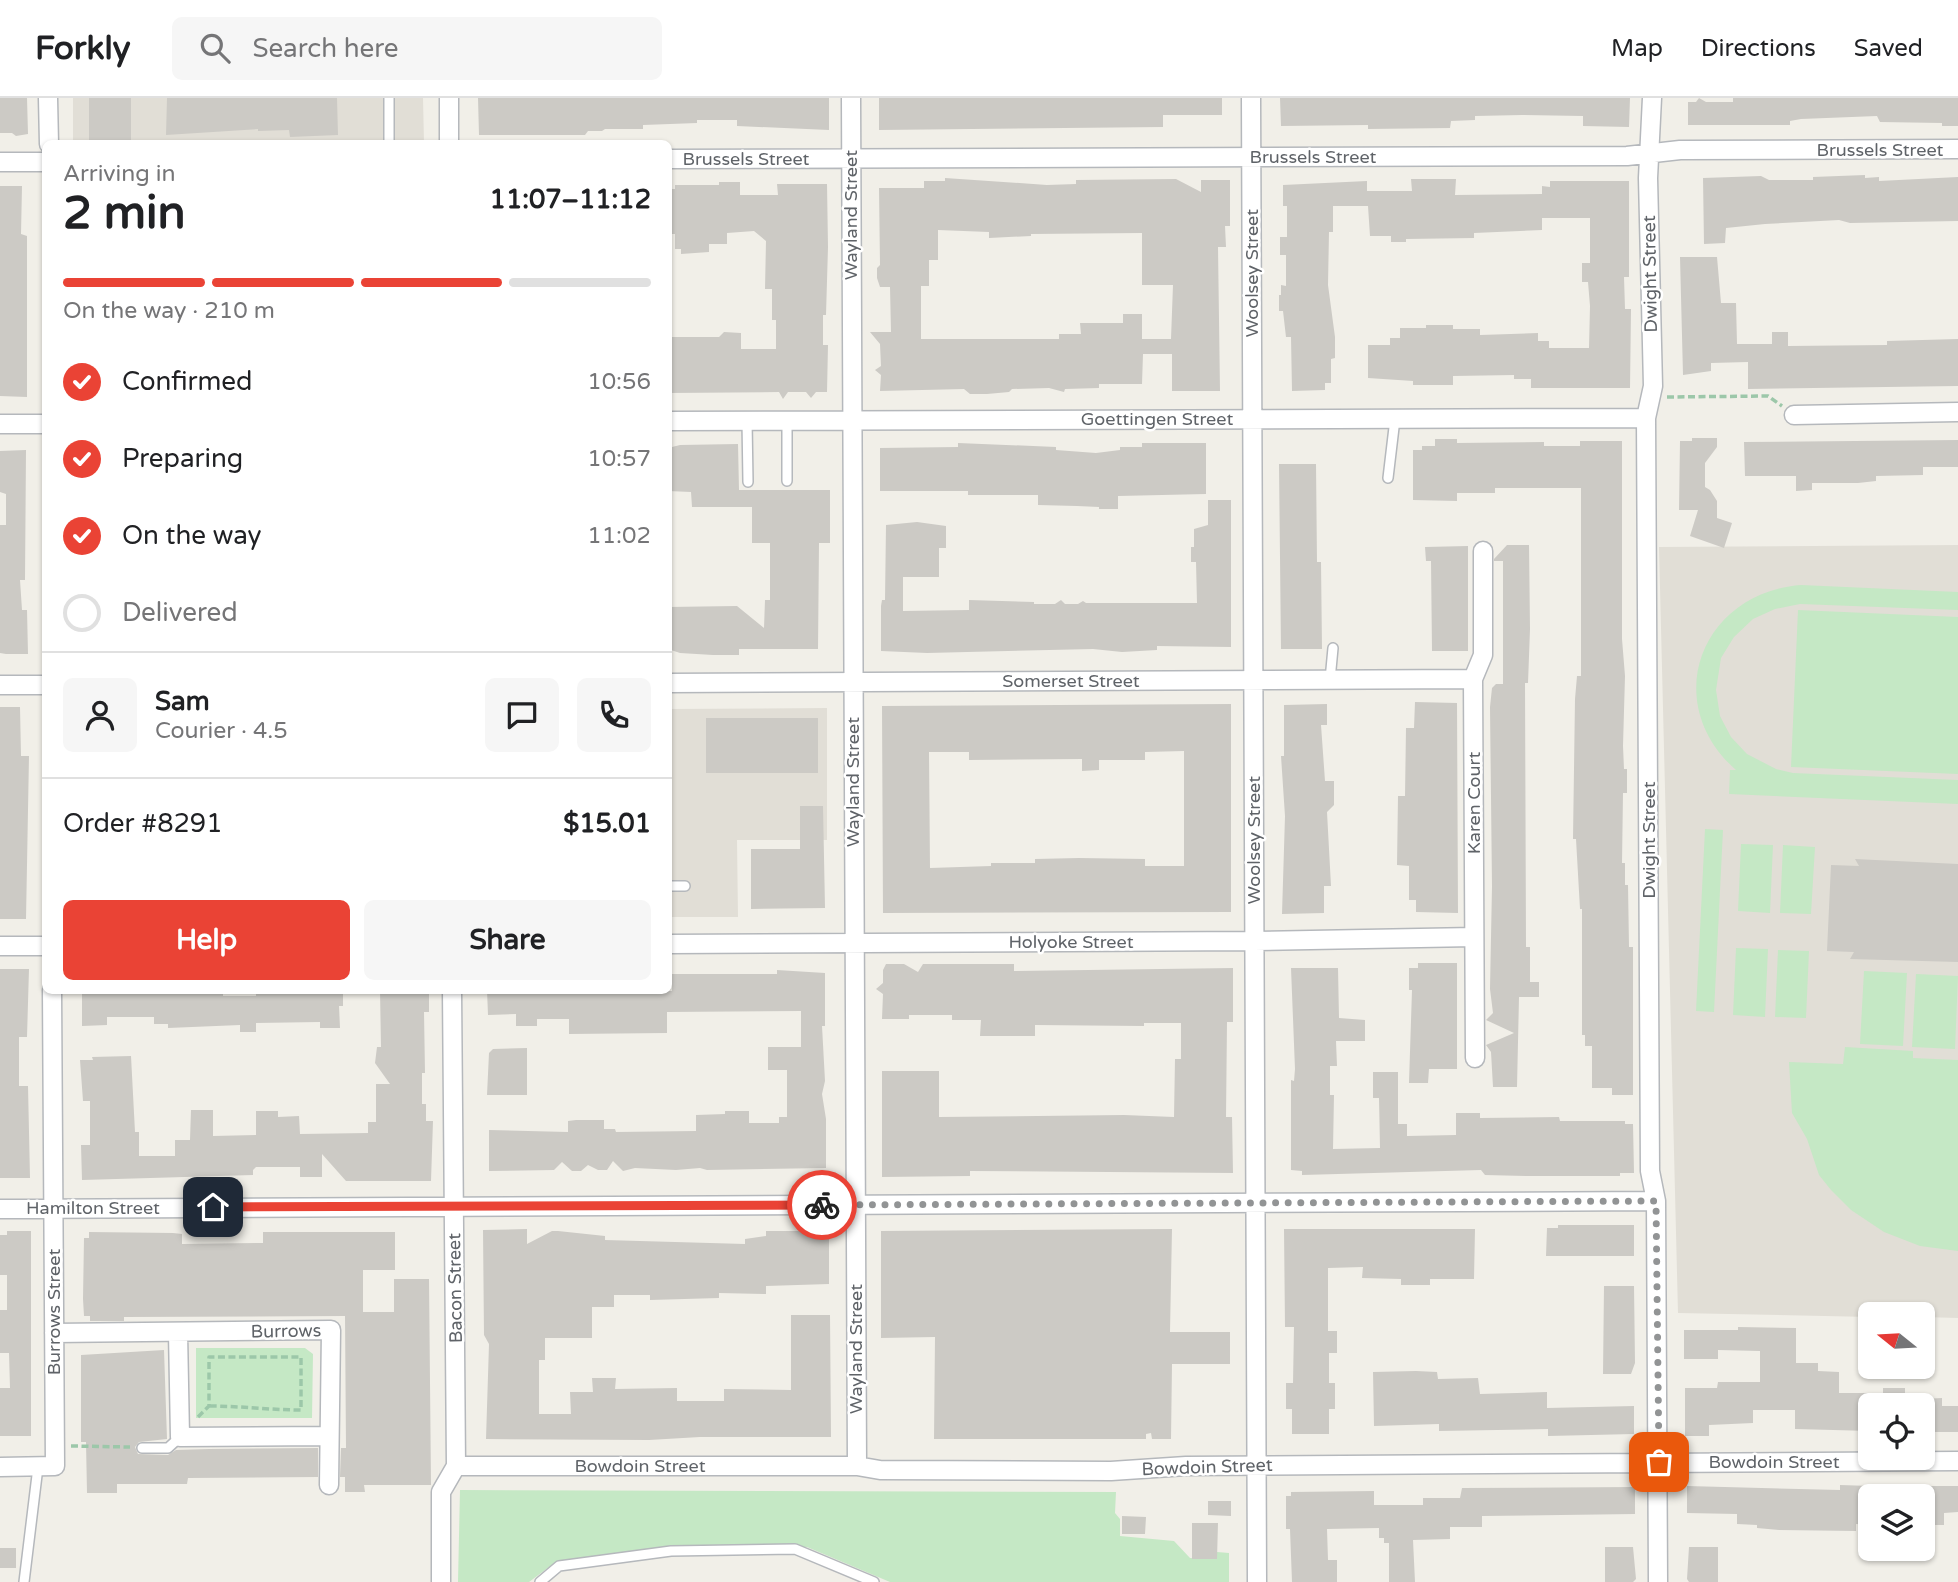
<!DOCTYPE html>
<html lang="en">
<head>
<meta charset="utf-8">
<style>
  body { margin:0; font-family:"Varela Round",sans-serif; background:#f6f6f6; color:#202124; height:100vh; display:flex; flex-direction:column; font-size:26px; white-space:nowrap }
  * { box-sizing:border-box; margin:0 }
  p { font-size:23px; color:#757577 }
  .icon { flex:none; width:38px; height:38px; fill:none; stroke:currentColor; stroke-width:2; stroke-linecap:round; stroke-linejoin:round }
  .map { position:relative; flex:1; overflow:hidden }
  .drawer { position:absolute; left:42px; top:42px; width:630px; height:854px; display:flex; flex-direction:column; background:#fff; border-radius:10px; box-shadow:0 2px 5px #0004 }
  .drawer>* { flex:none }
  .needle { width:46px; rotate:288deg }
  .controls { position:absolute; left:1858px; top:1204px; display:grid; gap:14px }
  .controls a { display:grid; place-items:center; width:77px; height:77px; border-radius:10px; background:#fff; box-shadow:0 2px 5px #0004; font-size:35px }
  .pin { position:absolute; display:grid; place-items:center; width:60px; height:60px; color:#fff; margin:-30px; border-radius:14px; box-shadow:0 4px 10px #0006 }
  .courier { position:absolute; display:grid; place-items:center; width:70px; height:70px; margin:-35px; border:5px solid #ea4335; border-radius:50%; background:#fff; color:#222; box-shadow:0 2px 9px #0007 }
  .headline em { font-style:normal; font-weight:700 }
  .headline div { display:flex; flex-direction:column-reverse }
  .headline { display:flex; align-items:center; justify-content:space-between; height:119px; padding:0 21px }
  h1 { font-size:46px; font-weight:700; line-height:52px }
  .bar { display:grid; grid-template-columns:repeat(4,1fr); gap:10px 7px; align-content:center; height:84px; padding:0 21px }
  .bar i { height:9px; border-radius:5px; background:#e0e0e0 }
  .bar .on { background:#ea4335 }
  .bar p { grid-column:span 4 }
  .line { display:flex; align-items:center; gap:18px; padding:0 21px; border-top:2px solid #e0e0e0 }
  .line div { flex:1 }
  .round { display:grid; place-items:center; flex:none; width:74px; height:74px; border-radius:10px; background:#f6f6f6 }
  ol { padding:0 21px; list-style:none }
  li { display:flex; align-items:center; gap:21px; height:77px }
  li p { margin-inline-start:auto }
  li .icon { padding:7px; border-radius:50%; background:#ea4335; color:#fff; stroke-width:4 }
  li:last-child { color:#757577 }
  li i { width:38px; height:38px; border:4px solid #e0e0e0; border-radius:50% }
  .primary-button { display:flex; gap:14px; margin-top:auto; padding:14px 21px }
  .primary-button a { flex:1; height:80px; border-radius:10px; background:#ea4335; color:#fff; font-size:28px; font-weight:700; line-height:80px; text-align:center }
  .primary-button a+a { background:#f6f6f6; color:#202124 }
  header { display:flex; align-items:center; gap:42px; box-sizing:border-box; height:98px; padding:0 35px; background:#fff; border-bottom:2px solid #e0e0e0 }
  header strong { font-size:33px }
  nav { display:flex; gap:38px; margin-inline-start:auto; font-size:24px }
  .search { width:490px; height:63px; background:#f6f6f6; display:flex; align-items:center; gap:18px; box-sizing:border-box; padding:0 24px; border-radius:10px; color:#757577; font-size:26px }
  .map>svg:first-child { display:block }
  .education { fill:#e1ded6 }
  .green { fill:#c5e8c5 }
  .building { fill:#cccac5; fill-rule:evenodd }
  .lines { fill:none; stroke-linecap:round; stroke-linejoin:round }
  .service-casing { stroke:#b5b8bc; stroke-width:12 }
  .minor-casing { stroke:#b5b8bc; stroke-width:21 }
  .path { stroke:#9cc7a9; stroke-width:3.5; stroke-dasharray:7 3.5; stroke-linecap:butt }
  .service { stroke:#fff; stroke-width:9 }
  .minor { stroke:#fff; stroke-width:18 }
  .done { stroke:#929495; stroke-width:7; stroke-dasharray:0 12.6 }
  .route { stroke:#ea4335; stroke-width:9 }
  .labels { text-anchor:middle; dominant-baseline:central; stroke-width:5; stroke-linejoin:round; paint-order:stroke }
  .street-label { font-size:18px; fill:#5f6368; stroke:#fff }
</style>
</head>
<body>
<header>
<strong>Forkly</strong>
<div class="search"><svg class="icon" aria-label="search" viewBox="0 0 24 24"><circle cx="10" cy="10" r="6"/><path d="M15 15l6 6"/></svg>Search here</div>
<nav><a>Map</a><a>Directions</a><a>Saved</a></nav>
</header>
<div class="map">
<svg width="1958" height="1484" viewBox="0 0 1958 1484">
  <rect width="100%" height="100%" fill="#f1efe8"/>
  <path class="education" d="M73,0H423L424,45H73Z
    M1958,447V1220L1923,1219V1216H1871V1219L1678,1215L1659,449Z
    M827,610V742H737L738,819H669L668,611Z"/>
  <path class="green" d="M1801,487L1958,494V512L1800,506L1775,511L1753,521L1734,539L1721,560L1716,592L1720,618L1731,639L1747,656L1776,671L1793,675L1958,682V706L1729,696L1730,672H1736C1659,604 1701,495 1801,487Z
    M1798,512L1958,519V676L1791,669Z
    M1705,731L1723,732L1714,914L1696,913Z
    M1741,746L1773,747L1770,815L1738,813Z
    M1783,747L1815,749L1811,816L1780,815Z
    M1736,850L1768,851L1765,919L1733,917Z
    M1778,852L1809,853L1806,920L1775,919Z
    M1864,873L1907,875L1903,948L1860,946Z
    M1916,876L1958,878L1955,951L1912,949Z
    M1845,949L1913,953V960L1958,962V1153L1920,1148L1884,1134L1851,1112L1831,1092L1819,1077L1807,1041L1792,1015L1789,964L1843,966Z
    M196,1250H305L313,1256L312,1320H196Z
    M460,1392L1116,1394L1115,1415L1120,1421V1438L1174,1443L1190,1460L1217,1461V1454L1229,1455V1484H890L807,1449L685,1448L557,1463L529,1484H458Z"/>
  <path class="building" d="M0,0H27L28,36L16,38L12,35H0Z
    M89,0H131V46H89Z
    M167,0H337L338,37L290,39L289,32L258,33V31L166,37Z
    M478,0H829V32L737,28V22H697V25L643,27V31H605L602,33H588L585,37H479Z
    M879,0H1222V17H1163V29L879,32Z
    M1280,0H1630L1629,29L1583,28V18L1522,17L1475,18V22L1451,23L1450,30L1368,31V27L1281,28Z
    M1699,0L1706,4H1733V0H1958V28H1942V25L1880,24L1877,18L1801,21L1790,23V27H1688V4H1696Z
    M1865,77V80L1879,79V83L1958,79V123L1850,125L1839,122L1765,126L1726,130L1725,145L1704,146L1703,80L1761,78L1769,82H1813V79Z
    M945,80L1047,87L1076,86V82L1176,81L1201,94V82H1230V128H1225L1226,149H1218L1220,293H1172V256H1143L1142,286H1099V290L1065,291L1064,294L1049,290L1012,291L1009,294L987,296H970L964,291L880,293L881,277L875,272L881,268L880,246L870,234H891L890,189H880L877,180V170L880,167L879,90H924V83H945ZM938,132L989,134V140L1031,138V136L1142,135V187H1173L1171,241H1142V216H1123V225H1080L1081,236H1059V241H921V188H929V162H938Z
    M1411,81H1456L1455,97L1542,96V88L1550,89V83H1629V179H1624L1625,211H1631L1630,290H1531V281H1514V277L1453,278V287H1413V283L1368,280V247H1390V240H1400V230H1426V227H1453V231H1480V237L1538,235V243H1549V250H1589L1590,208L1588,184H1582V165H1590V120H1542V132L1474,135V140L1406,141V144H1391V138H1370L1368,108H1333V134H1329L1328,187L1335,239V260L1331,261V285H1325V292L1292,293L1291,239H1286L1283,213H1279V197H1281V187L1286,188V157H1280V139H1287V108H1283V87L1367,83V93H1412Z
    M719,84H740V97H778L777,86H827L828,149L826,217H823V247H828L827,294H816L811,300L806,294H788L783,301L779,294L668,295V239H719L724,234L741,235V251H776V222H772V191H765L766,143L754,133L727,135V146H709V154L681,156V151H675V136H668V91H675V87H719Z
    M0,88H22L21,136L27,138V299L0,298Z
    M1680,159H1717L1721,205H1736L1737,246H1772V234H1788V248L1887,247V243L1958,241V288L1748,291V264L1711,265V273L1683,277Z
    M1692,340H1717V349L1705,365V389L1710,392L1717,403V420L1732,425L1724,450L1690,438L1698,412H1679L1680,343H1692Z
    M1435,341H1457V345L1544,344V348H1580V343H1622V541L1625,578L1623,648L1624,671H1627V695H1623L1622,765H1625V787H1628L1629,849H1633V997H1612V990H1592V948H1585V937H1582V811H1580L1576,741H1573L1575,601L1577,578H1581V390H1495V395H1457V403L1413,402V352H1422V348H1435Z
    M1958,342V369H1923V377L1876,378V383L1858,385H1812V392L1796,393V378H1745L1744,344Z
    M958,345L1056,349V352L1096,355L1120,352V349H1142V345H1206V396L1118,398V411H1099V409L1077,408L1038,407V397H968V393H880V350L958,349Z
    M738,346L739,392H830V445H819L818,551H739V557H713L680,555L668,551V509L737,508L764,530L765,502H770V445H752V409H692L691,394L668,393V350L680,347Z
    M26,352L25,482H20L22,512H27L28,556H6L0,555V427H6V396L0,394V353Z
    M1279,366H1316L1317,464H1321L1322,551H1281Z
    M1208,402H1231V549L1157,548V552L1122,554L1093,551L927,555L881,553V508L882,502H885L886,427L917,424L946,428V450H939V479H903V513L969,512V502L1034,504V506H1055L1061,502L1065,506H1078L1083,503L1086,505H1197L1196,464H1191V449H1194V431L1208,427Z
    M1507,447H1529L1530,531L1528,585H1525L1526,849H1530V884H1539V899H1519L1517,989H1493L1491,954L1486,947L1514,935L1486,922L1493,915L1490,891L1492,788L1490,609L1492,590L1496,586H1503V463H1494V461Z
    M1468,448V553H1432L1431,463H1426L1425,449Z
    M1415,604L1457,605L1458,815L1416,814V802H1409V768L1397,767L1398,698H1405L1406,630H1414Z
    M1231,606V814L883,815L882,608ZM1184,653V768H1145V761L1079,760L1035,761V765H991V768L930,770L929,654H969V662L1082,661V673L1099,672V662H1145V654Z
    M1327,606V627H1321L1325,683H1334V707L1327,714L1331,788H1324V815L1282,816L1285,718L1281,658H1284V607Z
    M0,609H20L21,658H29L26,821H0Z
    M706,620H818V675H706Z
    M800,708H823L825,810L751,811V751H800Z
    M1855,761L1958,766V864L1850,861L1854,854L1827,853L1831,767L1859,768Z
    M1418,865H1457V971H1429L1428,985H1409L1412,892H1409V870H1418Z
    M886,866H904L918,874L923,866H1014V873L1233,870V924H1227L1226,1019H1232L1233,1075L970,1073V1078L882,1079V973H939V1019L1124,1017L1174,1019L1175,961H1181V925H1144V928L1035,927V938H980L981,922H952V917H909V921H882L883,896L876,891L883,885V872Z
    M1291,870H1338L1339,920L1365,922V943H1336L1337,968H1330V997H1334L1333,1051L1380,1050L1379,1000H1373V974H1398V1026H1407V1038L1456,1037V1015H1480V1020L1559,1019L1560,1023H1625V1026H1633L1634,1075H1620V1078H1528L1485,1077L1481,1072L1302,1077V1073L1291,1072V982L1294,983L1295,971Z
    M0,871H29L27,939H19V988H28L30,1080H0Z
    M777,872L825,875V928H822L825,983L822,996L826,1021V1070L707,1072L700,1070L676,1072L635,1070L623,1073L613,1063L607,1072H598L588,1067L581,1073H572L562,1064L554,1072L489,1073V1032L568,1034V1023L576,1022H604V1031H615L616,1034L696,1033V1017L725,1016V1013H749V1025H779V1019H787V972H768V949H801V913L667,914V935L569,936V921H537V928H516V916L488,917L487,892L672,893V876H777Z
    M82,892H223V898H256V892H343V908H339L340,930H320V924L256,925V934H240V927L168,930V926H154V919H107V927L82,928Z
    M380,892H429V914H424L425,975H422V1006H426V1023H433L431,1083H346L322,1056V1079H300V1069H256L253,1072V1077L82,1082L81,1047H90V1003H83L80,962H93L92,959L131,958L135,1034H139V1058H175V1042H190L191,1012H213V1038L256,1037V1013H278V1019L299,1018L300,1036L368,1035V1024H376V986H390L375,965L377,949H381Z
    M527,950V997H487L489,955L493,951Z
    M1558,1127H1634V1158H1546L1547,1130H1558Z
    M811,1129H829V1186L766,1188V1196L719,1195V1200L650,1202V1197H614V1209H592V1240H545V1262H539V1316H571L570,1294H593L592,1280H616L615,1291L677,1290V1303H724V1291L791,1292V1217H830L831,1339H700L649,1342L486,1341L489,1246L484,1237L483,1132L527,1131V1146L552,1133H558L605,1138V1142L745,1146V1141L766,1138V1133H811Z
    M1172,1131L1170,1234H1230V1266H1172L1171,1341H1152L1151,1335L1146,1336V1341H934L935,1239L881,1240V1133Z
    M1284,1131H1475L1474,1181H1430V1187H1401V1181L1362,1180L1363,1169L1328,1170V1233H1337V1255H1329V1285H1335V1311H1329V1336H1292V1311H1286V1285H1293L1294,1229H1285Z
    M7,1133H31V1338H0V1290H10L9,1255H0V1212H7V1177H0V1137H7Z
    M89,1134L173,1135L182,1136V1146L263,1145V1134H395V1172H363V1214H394V1181H429L431,1387H364L365,1394H345V1379H340L341,1350H346L345,1218L124,1219V1223H90V1218H84L83,1201L84,1140H89Z
    M1604,1188H1634L1635,1265L1631,1276H1603Z
    M1738,1229L1796,1230V1265H1818V1273L1839,1274V1295H1871V1333L1795,1331V1312H1753V1325L1709,1327V1338H1685V1290H1717L1718,1284H1760V1253L1718,1252V1261H1684V1232H1738Z
    M164,1252L167,1341L139,1344L135,1349L138,1356L168,1357L176,1352L209,1351L318,1350V1379L188,1380L187,1386H117V1395H87L86,1344H81V1257Z
    M1416,1273L1437,1274L1438,1281L1478,1280L1480,1296L1547,1294V1310L1634,1308V1336L1548,1338V1331L1439,1333V1326L1374,1328L1373,1274Z
    M1883,1290H1905V1307H1883Z
    M1942,1300V1308H1958V1334H1923V1301Z
    M1840,1387L1871,1388V1427L1856,1426V1433L1779,1432L1757,1430V1427L1737,1426V1416L1687,1415V1388L1840,1392Z
    M1923,1388H1958V1414L1944,1415V1427H1923Z
    M1635,1389V1416L1482,1418V1429H1450V1441L1413,1442L1415,1484H1389V1445H1384V1440H1379V1430L1327,1431L1328,1462H1337V1484H1292L1290,1431H1286V1398H1291V1394L1374,1393V1407H1423V1400H1460L1462,1390Z
    M1208,1403H1231V1418L1208,1417Z
    M1122,1418L1146,1419L1145,1436H1122Z
    M1192,1425H1218L1217,1461H1192Z
    M1605,1449H1633L1636,1481L1633,1484H1605Z
    M1689,1449H1718V1484H1689L1687,1481Z
    M0,1450H16V1470H0Z"/>
  <g class="lines">
    <g class="service-casing">
      <path id="service" d="M389,46V0
        M747,323L748,384
        M1388,380L1395,321
        M787,383V323
        M1330,582L1333,550
        M668,788H685
        M142,1350H168L180,1339
        M24,1484L38,1369
        M540,1484L559,1468L671,1453L795,1451L874,1484"/>
    </g>
    <g class="minor-casing">
      <path id="minor" d="M48,0L49,46
        M449,0V46
        M851,0L857,1368
        M1251,0L1257,1484
        M1652,0L1648,80L1653,288L1646,320L1650,1073L1656,1103L1658,1484
        M668,61L1627,58L1680,52L1958,51
        M0,64H46
        M1794,317L1958,314
        M668,323L1646,320
        M0,326H46
        M668,585L1473,581
        M0,587H46
        M668,846L1254,843L1474,839
        M0,848H46
        M1475,960L1473,581L1483,557V453
        M0,1111L1656,1103
        M178,1234L180,1339L329,1338
        M54,1235L331,1232L329,1387
        M456,1368H857L880,1372L1111,1373L1186,1368L1958,1363
        M0,1369L55,1368L52,892
        M441,1484V1394L456,1368L452,892"/>
    </g>
    <path class="path" d="M1667,299L1768,298L1782,308
      M198,1319L209,1308V1259H301V1312C270,1312 240,1308 209,1308
      M71,1348L130,1349"/>
    <use href="#service" class="service"/>
    <use href="#minor" class="minor"/>
  </g>
  <g class="lines">
    <path class="done" d="M822,1107L1656,1103L1659,1364"/>
    <path class="route" d="M213,1109L822,1107"/>
  </g>
  <g class="labels">
    <g class="street-label">
      <text x="1880" y="52">Brussels Street</text>
      <text x="1313" y="59">Brussels Street</text>
      <text x="746" y="61">Brussels Street</text>
      <text transform="translate(851 117) rotate(-90)">Wayland Street</text>
      <text transform="translate(1252 175) rotate(-90)">Woolsey Street</text>
      <text transform="translate(1650 176) rotate(-91)">Dwight Street</text>
      <text x="1157" y="321">Goettingen Street</text>
      <text x="1071" y="583">Somerset Street</text>
      <text transform="translate(853 684) rotate(-90)">Wayland Street</text>
      <text transform="translate(1474 705) rotate(-90)">Karen Court</text>
      <text transform="translate(1254 742) rotate(-90)">Woolsey Street</text>
      <text transform="translate(1649 742) rotate(-90)">Dwight Street</text>
      <text x="1071" y="844">Holyoke Street</text>
      <text x="93" y="1110">Hamilton Street</text>
      <text transform="translate(455 1190) rotate(-91)">Bacon Street</text>
      <text transform="translate(54 1214) rotate(-90)">Burrows Street</text>
      <text transform="translate(286 1233) rotate(-1)">Burrows</text>
      <text transform="translate(856 1251) rotate(-90)">Wayland Street</text>
      <text x="1774" y="1364">Bowdoin Street</text>
      <text x="640" y="1368">Bowdoin Street</text>
      <text transform="translate(1207 1369) rotate(-2)">Bowdoin Street</text>
    </g>
  </g>
</svg>
<div class="controls">
<a><svg class="needle" viewBox="-14 -14 28 28"><path d="M0-13l5 13h-10z" fill="#e53935"/><path d="M0 13l5-13h-10z" fill="#757577"/></svg></a>
<a><svg class="icon" aria-label="locate" viewBox="0 0 24 24"><circle cx="12" cy="12" r="6"/><path d="M12 2v4M12 18v4M2 12h4M18 12h4"/></svg></a>
<a><svg class="icon" aria-label="layers" viewBox="0 0 24 24"><path d="M12 4l9 5-9 5-9-5zM3 14l9 5 9-5"/></svg></a>
</div>
<div class="pin" style="left:1659px;top:1364px;background:#ea580c"><svg class="icon" aria-label="bag" viewBox="0 0 24 24"><path d="M5 8h14l-1 12H6zM9 8a3 3 0 0 1 6 0"/></svg></div>
<div class="pin" style="left:213px;top:1109px;background:#1f2937"><svg class="icon" aria-label="home" viewBox="0 0 24 24"><path d="M3 11l9-7 9 7M6 9v11h12V9"/></svg></div>
<div class="courier" style="left:822px;top:1107px"><svg class="icon" aria-label="bike" viewBox="0 0 24 24"><circle cx="6" cy="16" r="4"/><circle cx="18" cy="16" r="4"/><path d="M6 16l4-8h5l3 8M10 8l3 8H6M13 5h3"/></svg></div>
<section class="drawer">
<div class="headline"><div><h1>2 min</h1><p>Arriving in</p></div><em>11:07–11:12</em></div>
<div class="bar"><i class="on"></i><i class="on"></i><i class="on"></i><i></i><p>On the way · 210 m</p></div>
<ol>
<li><svg class="icon" aria-label="check" viewBox="0 0 24 24"><path d="M5 12l5 5 9-10"/></svg>Confirmed<p>10:56</p></li>
<li><svg class="icon" aria-label="check" viewBox="0 0 24 24"><path d="M5 12l5 5 9-10"/></svg>Preparing<p>10:57</p></li>
<li><svg class="icon" aria-label="check" viewBox="0 0 24 24"><path d="M5 12l5 5 9-10"/></svg>On the way<p>11:02</p></li>
<li><i></i>Delivered</li>
</ol>
<div class="line" style="height:126px"><a class="round"><svg class="icon" aria-label="person" viewBox="0 0 24 24"><circle cx="12" cy="8" r="4"/><path d="M4 21q1-7 8-7t8 7"/></svg></a><div><b>Sam</b><p>Courier · 4.5</p></div><a class="round"><svg class="icon" aria-label="chat" viewBox="0 0 24 24"><path d="M4 5h16v11H9l-5 4z"/></svg></a><a class="round"><svg class="icon" aria-label="phone" viewBox="0 0 24 24"><path d="M5 4h4l2 5-3 2q2 4 5 5l2-3 5 2v4C11 20 4 13 5 4z"/></svg></a></div>
<div class="line" style="height:91px"><div>Order #8291</div><b>$15.01</b></div>
<div class="primary-button"><a>Help</a><a>Share</a></div>
</section>
</div>
</body>
</html>
